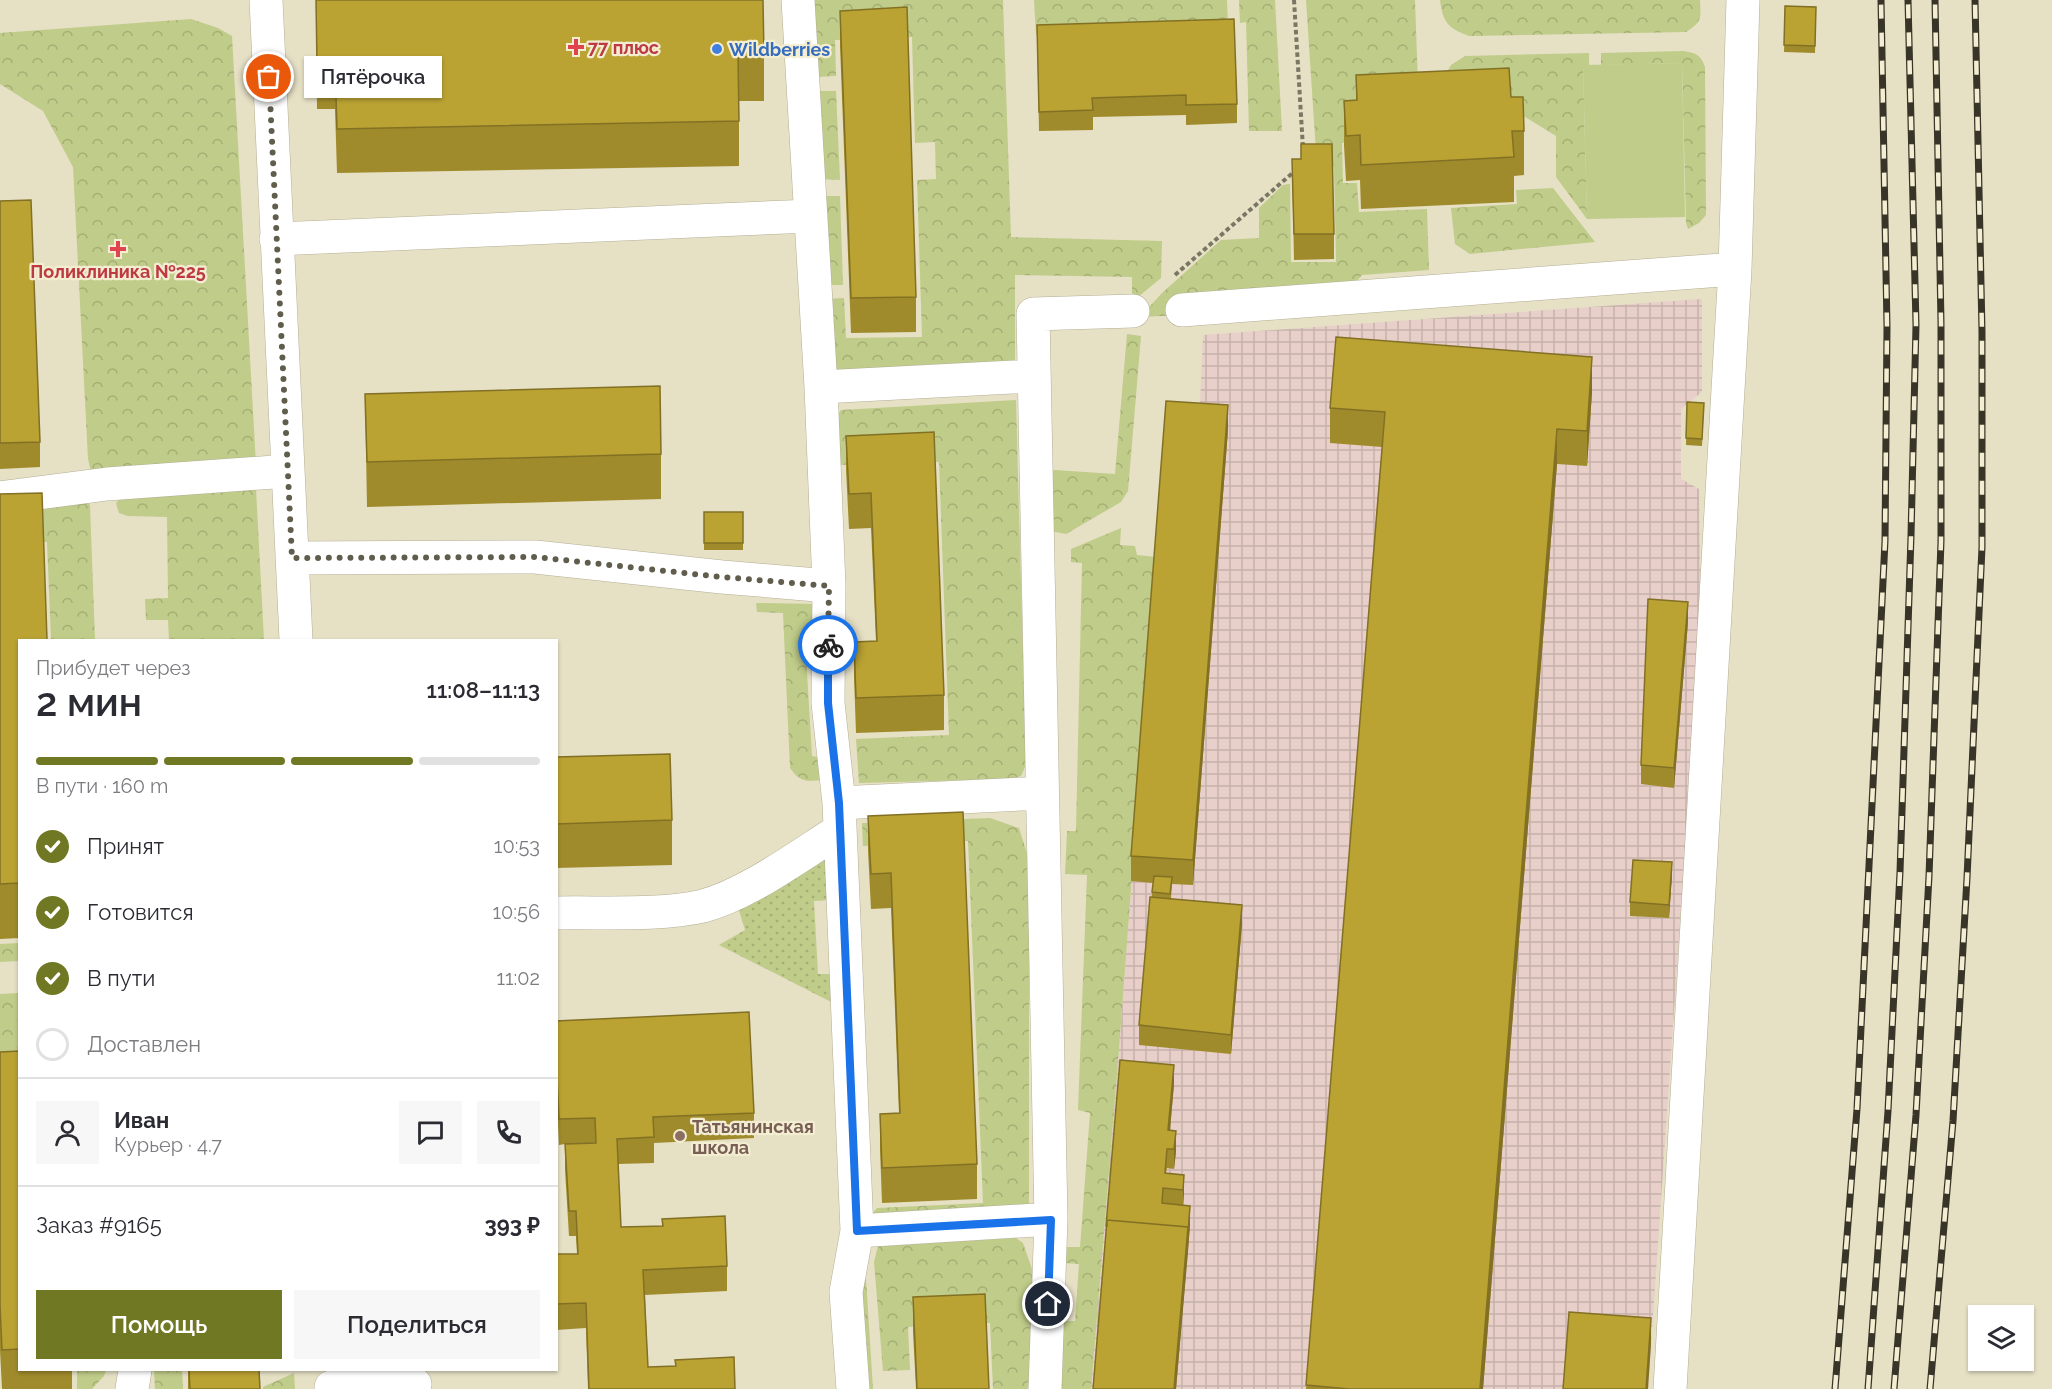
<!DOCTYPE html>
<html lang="ru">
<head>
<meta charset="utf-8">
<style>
  body { margin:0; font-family:Raleway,sans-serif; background:#f7f7f7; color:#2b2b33; height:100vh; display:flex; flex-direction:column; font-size:22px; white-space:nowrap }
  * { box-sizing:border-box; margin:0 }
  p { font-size:20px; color:#7c7c81 }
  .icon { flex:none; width:33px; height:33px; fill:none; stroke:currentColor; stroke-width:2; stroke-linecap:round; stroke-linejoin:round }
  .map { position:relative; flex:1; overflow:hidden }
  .drawer { position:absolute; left:18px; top:639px; width:540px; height:732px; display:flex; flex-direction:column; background:#fff; border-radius:0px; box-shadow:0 2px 4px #0004 }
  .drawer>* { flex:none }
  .buttons { position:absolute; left:1968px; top:1305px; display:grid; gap:12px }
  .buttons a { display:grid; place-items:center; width:66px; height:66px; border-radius:0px; background:#fff; box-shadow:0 2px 4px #0004; font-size:30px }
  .pin { position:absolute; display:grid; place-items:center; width:51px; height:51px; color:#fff; margin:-26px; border:3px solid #fff; border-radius:50%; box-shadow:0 2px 6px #0007 }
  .courier { position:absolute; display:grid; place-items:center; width:60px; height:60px; margin:-30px; border:4px solid #1a73e8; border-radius:50%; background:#fff; color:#222; box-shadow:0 2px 8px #0007 }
  .bubble { position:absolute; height:42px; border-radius:0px; background:#fff; box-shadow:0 2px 4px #0004; font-size:20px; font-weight:600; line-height:42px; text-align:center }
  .summary em { font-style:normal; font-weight:600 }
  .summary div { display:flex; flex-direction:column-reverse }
  .summary { display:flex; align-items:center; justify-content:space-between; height:102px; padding:0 18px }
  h1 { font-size:39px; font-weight:600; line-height:45px }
  .bar { display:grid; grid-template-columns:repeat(4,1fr); gap:9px 6px; align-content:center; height:72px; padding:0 18px }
  .bar i { height:8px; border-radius:4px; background:#e1e1e2 }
  .bar .selected { background:#707823 }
  .bar p { grid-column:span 4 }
  .line { display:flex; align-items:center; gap:15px; padding:0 18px; border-top:2px solid #e1e1e2 }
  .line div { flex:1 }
  .round { display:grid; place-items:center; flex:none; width:63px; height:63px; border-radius:0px; background:#f7f7f7 }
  ol { padding:0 18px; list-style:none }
  li { display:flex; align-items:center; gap:18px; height:66px }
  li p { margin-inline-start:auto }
  li .icon { padding:6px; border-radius:50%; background:#707823; color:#fff; stroke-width:4 }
  li:last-child { color:#7c7c81 }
  li i { width:33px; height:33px; border:3px solid #e1e1e2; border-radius:50% }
  .cta { display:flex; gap:12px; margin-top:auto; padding:12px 18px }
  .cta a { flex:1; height:69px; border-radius:0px; background:#707823; color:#fff; font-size:24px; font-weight:600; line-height:69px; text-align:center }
  .cta a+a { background:#f7f7f7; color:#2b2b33 }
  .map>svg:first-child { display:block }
  .industrial { fill:url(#industrial-grid) }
  .grass { fill:url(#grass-dots) }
  .forest { fill:url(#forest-crowns) }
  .pitch { fill:#c0cc89 }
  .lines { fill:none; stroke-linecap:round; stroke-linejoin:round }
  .minor-casing { stroke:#b4ae94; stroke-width:34 }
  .path { stroke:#7a7664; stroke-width:4; stroke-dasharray:4.5 3; stroke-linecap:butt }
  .minor { stroke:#fff; stroke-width:33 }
  .rail-casing { stroke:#383528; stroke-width:7 }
  .rail { stroke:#f3edd2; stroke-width:4.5; stroke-dasharray:14; stroke-linecap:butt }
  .wall { fill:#a08b2c }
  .shaded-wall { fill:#827124 }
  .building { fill:#baa233; stroke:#827124; stroke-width:1.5 }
  .done { stroke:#605d4d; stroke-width:6; stroke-dasharray:0 10.8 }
  .route { stroke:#1a73e8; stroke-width:8 }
  .health-dot { fill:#e0444e; stroke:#f3edd2; stroke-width:2 }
  .shop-dot { fill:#3f7fe0; stroke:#f3edd2; stroke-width:2 }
  .education-dot { fill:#8d6e63; stroke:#f3edd2; stroke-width:2 }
  .labels { text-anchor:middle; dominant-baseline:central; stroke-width:4.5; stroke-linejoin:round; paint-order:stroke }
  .health-label { font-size:18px; font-weight:bold; fill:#be3a42; stroke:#f3edd2; text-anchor:start }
  .shop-label { font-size:18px; font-weight:bold; fill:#366cbe; stroke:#f3edd2; text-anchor:start }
  .education-label { font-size:18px; font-weight:bold; fill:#785e54; stroke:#f3edd2; text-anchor:start }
</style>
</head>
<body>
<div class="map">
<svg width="2052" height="1389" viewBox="0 0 2052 1389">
  <defs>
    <pattern id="industrial-grid" width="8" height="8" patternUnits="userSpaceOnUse" patternTransform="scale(1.5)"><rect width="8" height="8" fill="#e8cfc9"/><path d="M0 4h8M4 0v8" fill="none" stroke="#c6b1ab"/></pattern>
    <pattern id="grass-dots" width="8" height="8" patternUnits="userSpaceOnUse" patternTransform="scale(1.5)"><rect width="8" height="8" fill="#c0cc89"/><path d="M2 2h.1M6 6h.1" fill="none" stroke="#a4ae75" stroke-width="1.8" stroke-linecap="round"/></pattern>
    <pattern id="forest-crowns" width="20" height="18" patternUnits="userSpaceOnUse" patternTransform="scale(1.5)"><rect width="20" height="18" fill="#c0cc89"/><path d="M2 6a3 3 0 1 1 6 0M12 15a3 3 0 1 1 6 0" fill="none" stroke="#a4ae75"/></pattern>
  </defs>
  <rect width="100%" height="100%" fill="#e6e0c5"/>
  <path class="industrial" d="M1702,299V392L1681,409V479L1699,489L1701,618L1648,1389H1091L1118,1062L1166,426L1199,428L1203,335Z"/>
  <path class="grass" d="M828,850L831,900L814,901L818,974H833L835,1004L719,945L745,930L737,904Z"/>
  <path class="forest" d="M813,0H1003L1011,237L1162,241L1161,278L1132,302V277L1015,275V364L831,375L827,299L844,298L846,338L922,337L917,180L936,179L935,142L915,143L912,37L835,40L836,76L817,77Z
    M1034,0H1227L1228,25L1036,35Z
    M1239,0H1275L1282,131H1249L1246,22L1240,23Z
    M1306,0H1415L1419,114L1354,142L1342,143L1343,183H1357L1359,212L1427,209L1429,270L1362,275L1351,288L1290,310L1140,317L1162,293L1221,240L1259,238V208L1283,185L1290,184L1291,262H1336L1334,167H1317Z
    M1440,0H1700C1701,19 1702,22 1686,32L1469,36C1448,28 1443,23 1440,0Z
    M191,19L218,28L232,36L256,465L91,472L88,459L73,167L43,111L0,84V33Z
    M1684,51C1696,53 1701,55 1705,67L1706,215L1699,223L1688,229L1686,222L1682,63L1601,65V53Z
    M1589,53V65L1583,66L1587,219L1556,177V136L1512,109L1445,75L1451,65L1465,56Z
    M817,91H836L840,180L821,179Z
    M1553,188L1595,242L1470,254L1455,244L1451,208L1517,204L1516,190Z
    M822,196H840L843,285H827Z
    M1127,334L1141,336L1128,491L1121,502L1066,534L1045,530L1047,471L1055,470L1115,474Z
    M1016,400L1026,765L1021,776L1011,779L859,783L856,739L949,735L939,462L841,465L834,421L841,410Z
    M256,489L264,640H169L168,620H146L145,599L168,598L167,517L128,516L119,513L116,503L122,496Z
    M86,501L90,505L95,640H51L47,542L0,543V511Z
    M1121,528L1120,545L1135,546L1137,555L1156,557L1118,1062L1091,1389H1060L1063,1321H1075L1079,1264L1064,1263L1065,1247H1080L1090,1113L1078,1110L1087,875L1065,874L1067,831H1076L1082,563L1071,562V549Z
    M756,603L817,604L819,638L805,639L812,756L823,758L821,780C805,782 799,781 790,768L783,613L757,612Z
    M990,818L1019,828L1029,860V1208L871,1215L877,1208L983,1203L968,841L863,846L862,823Z
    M19,943V961L0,962V944Z
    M19,993V1091H0V994Z
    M1016,1238L1023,1243L1033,1272V1389H993L990,1323L908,1327L910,1370L883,1371L874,1262L878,1246Z
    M866,1279L873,1389H862L854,1280Z
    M77,1370H106L104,1376L92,1389H77Z
    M154,1370H182L183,1389H155Z
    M294,1373L295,1389H263V1387Z"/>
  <path class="pitch" d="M1682,63L1685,217L1587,219L1583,65Z"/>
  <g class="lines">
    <g class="minor-casing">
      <path id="minor" d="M266,0L296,640
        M798,0L821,387L829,586L828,703L839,803L857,1231L846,1292L853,1389
        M276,239L811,216
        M1182,310L1735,269
        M821,387L1034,376
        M0,498L107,484L288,471
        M292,558L535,557L722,577L829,586
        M839,803L1042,793
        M556,913C601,912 661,916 703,906C748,894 800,855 840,830
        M857,1231L1051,1219L1033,314L1133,311
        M331,1387L415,1384
        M132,1389L135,1370
        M1045,1389L1051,1219
        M1670,1389L1735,269L1743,0"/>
    </g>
    <path class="path" d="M1294,0L1303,148
      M1175,275L1296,170"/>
    <use href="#minor" class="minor"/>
    <g class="rail-casing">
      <path id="rail" d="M1835,1389L1857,1109L1885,541L1887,327L1881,0
        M1868,1389L1888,1111L1900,872L1911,536L1916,325L1908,0
        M1894,1389L1916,1115L1929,876L1941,541V323L1935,0
        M1930,1389L1953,1121L1967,878L1982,547V332L1975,0"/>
    </g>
    <use href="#rail" class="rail"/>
  </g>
  <path class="wall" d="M316,0L764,56V101H739V166L337,173L335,109H317Z
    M1785,6L1816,7L1815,53L1784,52Z
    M840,11L916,297V332L851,333L840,45Z
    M1037,25L1237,104V123L1186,125V115L1093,117V130L1039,131Z
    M1356,75L1511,97L1524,131V175L1514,176V202L1361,209L1360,180L1346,181L1344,146V101H1356Z
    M1292,159H1301L1334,234V259L1294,260Z
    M0,201L40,442V467L0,469Z
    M1592,392L1587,466L1557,464L1483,1389H1306L1382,447L1330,443V408Z
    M365,394L661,454V499L367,507Z
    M1687,402L1704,403L1702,446L1686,445Z
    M1228,430L1193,885L1172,884L1171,898L1242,924L1231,1054L1139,1045V1025L1153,883L1131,881V856Z
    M934,432L944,695V730L856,733L854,677V642L876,641L871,528L849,529L846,470V436Z
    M0,494L20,640V938L0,939Z
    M704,512H743V550H704Z
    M1688,622L1674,788L1641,784V765Z
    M556,757L672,820V865L556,868Z
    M963,812L977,1164V1199L882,1203L880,1149V1114L899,1113L891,908L871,909L868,851V816Z
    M1672,875L1669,918L1630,916V902Z
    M556,1021L754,1113V1138L654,1143V1163L618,1164L621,1227L662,1226V1219L727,1266V1291L645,1295L648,1367L735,1389H588L586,1328L556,1330V1254H577L576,1236H569L565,1170V1144L559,1145L556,1081Z
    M20,1051V1370H72V1389H2L0,1350V1052Z
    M1174,1084L1170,1131L1176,1151L1174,1169L1167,1168L1166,1173L1184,1175L1183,1205L1190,1225L1176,1389H1093L1106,1241V1226Z
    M913,1297L989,1389H916L913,1332Z
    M188,1370H259L260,1389H188Z"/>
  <path class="shaded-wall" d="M1592,357V392L1587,466V431Z
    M1228,405V430L1193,885V860Z
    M1557,429V464L1483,1389H1480Z
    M1688,602V622L1674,788V768Z
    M1672,862V875L1669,918V905Z
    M1242,905V924L1231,1054V1035Z
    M1174,1065V1084L1168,1150V1130Z
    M1176,1131V1151L1174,1169V1149Z
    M1184,1175V1194L1183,1210V1190Z
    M1190,1206V1225L1188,1252L1176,1389H1174Z
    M1651,1318V1344L1648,1389H1646Z"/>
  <path class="building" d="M316,0H763L764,56L738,57L739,121L337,129L335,64H317Z
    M1785,6L1816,7L1815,46L1784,45Z
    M907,7L916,297L851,298L840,11Z
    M1234,19L1237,104L1186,105V95L1092,98L1093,110L1039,112L1037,25Z
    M1509,68L1511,97H1523L1524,131H1512L1514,157L1361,165L1360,135L1346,136L1344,101L1357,100L1356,75Z
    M1301,144H1332L1334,234H1294L1292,159H1301Z
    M31,200L40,442L0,443V201Z
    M1336,337L1592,357L1587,431L1557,429L1480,1389H1349L1306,1385L1385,412L1330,408Z
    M660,386L661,454L367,462L365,394Z
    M1166,401L1228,405L1193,860L1131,856Z
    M1687,402L1704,403L1702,439L1686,438Z
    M934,432L944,695L856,698L854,642L877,641L871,493L849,494L846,436Z
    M42,493L47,640H20V883L0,884V494Z
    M704,512H743V543H704Z
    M1648,599L1688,602L1674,768L1641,765Z
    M670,754L672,820L556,824V757Z
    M963,812L977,1164L882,1168L880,1114L900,1113L891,873L871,874L868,816Z
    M1633,860L1672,862L1669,905L1630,902Z
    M1154,876L1172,877L1170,894L1152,892Z
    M1150,897L1242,905L1231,1035L1139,1025Z
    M749,1012L754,1113L653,1117L654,1137L617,1139L621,1227L663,1226L662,1219L725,1216L727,1266L643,1270L648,1367L676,1366L675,1360L734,1357L735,1389H589L586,1303L556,1304V1254H578L576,1211H569L565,1144L596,1143L595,1118L559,1119L556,1055V1021Z
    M20,1051V1349L2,1350L0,1305V1052Z
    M1120,1060L1174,1065L1168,1130L1176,1131L1174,1149H1167L1165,1173L1184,1175L1183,1190L1163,1188L1162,1203L1190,1206L1188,1233V1227L1107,1220V1226H1106Z
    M1107,1220L1188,1227L1174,1389H1093Z
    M985,1294L989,1389H917L913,1297Z
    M1569,1312L1651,1318L1646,1389H1563Z
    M189,1370H259L260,1389H190Z"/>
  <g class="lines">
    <path class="done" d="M269,77L292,558L535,557L722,577L829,586L828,645"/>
    <path class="route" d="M828,645V703L839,803L857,1231L1051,1220L1048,1304"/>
  </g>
  <g class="health-dot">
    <path d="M573 38h6v6h6v6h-6v6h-6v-6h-6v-6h6z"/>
    <path d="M115 240h6v6h6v6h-6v6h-6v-6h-6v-6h6z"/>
  </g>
  <circle class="shop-dot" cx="717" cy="49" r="6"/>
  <circle class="education-dot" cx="680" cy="1136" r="6"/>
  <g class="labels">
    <g class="health-label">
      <text x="588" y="47">77 плюс</text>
      <text x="118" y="271" text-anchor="middle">Поликлиника №225</text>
    </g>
    <g class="shop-label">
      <text x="729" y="49">Wildberries</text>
    </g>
    <g class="education-label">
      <text x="692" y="1126">Татьянинская<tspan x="692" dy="21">школа</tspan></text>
    </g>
  </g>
</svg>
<div class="buttons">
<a><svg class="icon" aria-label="layers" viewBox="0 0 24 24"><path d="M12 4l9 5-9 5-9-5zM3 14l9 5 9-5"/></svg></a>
</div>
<div class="pin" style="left:269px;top:77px;background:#ea580c"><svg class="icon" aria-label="bag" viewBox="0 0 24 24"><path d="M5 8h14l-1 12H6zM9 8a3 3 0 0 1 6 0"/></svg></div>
<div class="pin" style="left:1048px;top:1304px;background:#1f2937"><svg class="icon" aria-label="home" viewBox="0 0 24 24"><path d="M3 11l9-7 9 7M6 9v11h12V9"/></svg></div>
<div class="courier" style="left:828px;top:645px"><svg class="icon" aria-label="bike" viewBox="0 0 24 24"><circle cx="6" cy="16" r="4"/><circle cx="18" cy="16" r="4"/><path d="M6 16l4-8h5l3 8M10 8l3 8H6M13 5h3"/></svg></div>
<div class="bubble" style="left:304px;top:56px;width:138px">Пятёрочка</div>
<section class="drawer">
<div class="summary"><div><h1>2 мин</h1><p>Прибудет через</p></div><em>11:08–11:13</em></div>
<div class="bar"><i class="selected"></i><i class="selected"></i><i class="selected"></i><i></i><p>В пути · 160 m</p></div>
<ol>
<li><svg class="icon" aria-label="check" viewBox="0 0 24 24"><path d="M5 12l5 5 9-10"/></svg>Принят<p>10:53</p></li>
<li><svg class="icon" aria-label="check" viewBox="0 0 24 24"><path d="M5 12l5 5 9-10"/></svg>Готовится<p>10:56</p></li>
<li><svg class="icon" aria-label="check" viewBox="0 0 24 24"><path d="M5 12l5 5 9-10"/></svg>В пути<p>11:02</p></li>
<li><i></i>Доставлен</li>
</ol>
<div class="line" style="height:108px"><a class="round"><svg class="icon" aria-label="person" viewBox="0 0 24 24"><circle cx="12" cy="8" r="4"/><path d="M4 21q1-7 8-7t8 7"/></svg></a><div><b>Иван</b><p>Курьер · 4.7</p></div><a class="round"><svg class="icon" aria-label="chat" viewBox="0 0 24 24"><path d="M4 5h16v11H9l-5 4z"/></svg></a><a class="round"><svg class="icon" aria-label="phone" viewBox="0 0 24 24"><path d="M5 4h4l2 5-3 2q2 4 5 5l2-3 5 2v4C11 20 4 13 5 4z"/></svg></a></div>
<div class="line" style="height:78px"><div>Заказ #9165</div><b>393 ₽</b></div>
<div class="cta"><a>Помощь</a><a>Поделиться</a></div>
</section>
</div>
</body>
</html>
